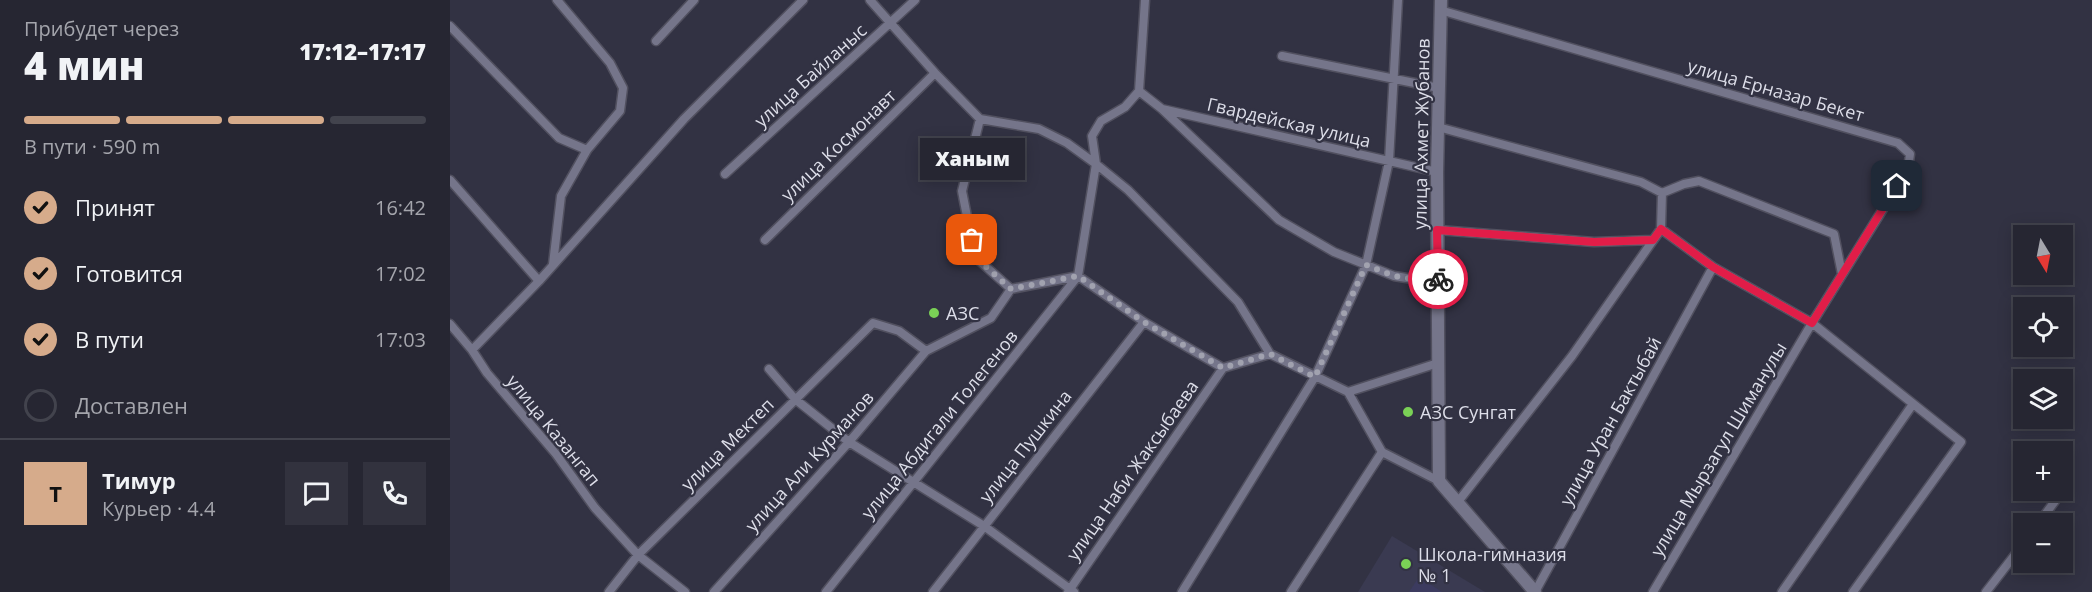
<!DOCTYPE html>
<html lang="ru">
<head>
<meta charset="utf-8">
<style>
  body { margin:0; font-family:"Open Sans",sans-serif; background:#32323e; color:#f1f3f6; height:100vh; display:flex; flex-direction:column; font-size:22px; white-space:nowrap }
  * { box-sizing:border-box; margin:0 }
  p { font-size:20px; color:#a4a5ac }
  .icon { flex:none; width:33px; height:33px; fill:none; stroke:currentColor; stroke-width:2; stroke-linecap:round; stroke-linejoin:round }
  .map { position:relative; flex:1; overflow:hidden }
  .drawer { display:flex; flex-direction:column; background:#262632; width:450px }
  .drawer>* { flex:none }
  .needle { width:39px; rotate:170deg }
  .tools { position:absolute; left:1563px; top:225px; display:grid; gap:12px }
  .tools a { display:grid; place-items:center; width:60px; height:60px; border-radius:0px; background:#262632; box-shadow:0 3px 15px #0003,0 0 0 2px #42434d; font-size:30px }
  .pin { position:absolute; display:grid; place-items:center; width:51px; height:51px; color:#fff; margin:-26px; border-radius:12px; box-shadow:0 3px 9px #0006 }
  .courier { position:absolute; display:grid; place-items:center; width:60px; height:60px; margin:-30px; border:4px solid #e11d48; border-radius:50%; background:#fff; color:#222; box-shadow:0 2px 8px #0007 }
  .bubble { position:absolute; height:42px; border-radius:0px; background:#262632; box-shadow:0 3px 15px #0003,0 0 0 2px #42434d; font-size:20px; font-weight:800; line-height:42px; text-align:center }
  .head em { font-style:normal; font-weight:800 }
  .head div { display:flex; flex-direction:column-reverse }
  .head { display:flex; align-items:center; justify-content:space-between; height:102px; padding:0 24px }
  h1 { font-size:39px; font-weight:800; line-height:45px }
  .bar { display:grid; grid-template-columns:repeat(4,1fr); gap:9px 6px; align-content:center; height:72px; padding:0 24px }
  .bar i { height:8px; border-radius:4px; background:#42434d }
  .bar .selected { background:#d6ab8b }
  .bar p { grid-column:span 4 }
  .line { display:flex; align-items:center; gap:15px; padding:0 24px; border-top:2px solid #42434d }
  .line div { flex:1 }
  .round { display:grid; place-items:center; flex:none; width:63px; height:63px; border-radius:0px; background:#32323e }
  ol { padding:0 24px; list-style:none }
  li { display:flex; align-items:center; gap:18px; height:66px }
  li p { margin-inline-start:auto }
  li .icon { padding:6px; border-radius:50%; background:#d6ab8b; color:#111; stroke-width:4 }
  li:last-child { color:#a4a5ac }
  li i { width:33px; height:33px; border:3px solid #42434d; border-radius:50% }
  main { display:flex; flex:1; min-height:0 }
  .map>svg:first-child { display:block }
  .built { fill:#3a3a51 }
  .green { fill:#3c3b5f }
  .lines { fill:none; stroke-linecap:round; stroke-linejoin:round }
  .minor-casing { stroke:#51505f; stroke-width:11 }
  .secondary-casing { stroke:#51505f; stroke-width:15 }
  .minor { stroke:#75758a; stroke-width:8 }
  .secondary { stroke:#75758a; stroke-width:12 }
  .done { stroke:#a1a2af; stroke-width:6; stroke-dasharray:0 10.8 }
  .route { stroke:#e11d48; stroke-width:8 }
  .poi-dot { fill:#7ad156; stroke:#323243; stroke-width:2 }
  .labels { text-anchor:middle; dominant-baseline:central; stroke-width:4.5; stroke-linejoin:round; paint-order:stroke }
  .street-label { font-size:18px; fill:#dddee9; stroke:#323243 }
  .poi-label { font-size:18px; fill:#dddee9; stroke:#323243; text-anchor:start }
</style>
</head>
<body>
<main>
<section class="drawer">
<div class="head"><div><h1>4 мин</h1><p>Прибудет через</p></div><em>17:12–17:17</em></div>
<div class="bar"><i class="selected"></i><i class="selected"></i><i class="selected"></i><i></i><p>В пути · 590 m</p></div>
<ol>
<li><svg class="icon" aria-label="check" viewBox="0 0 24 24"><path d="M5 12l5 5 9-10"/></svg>Принят<p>16:42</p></li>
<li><svg class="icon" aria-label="check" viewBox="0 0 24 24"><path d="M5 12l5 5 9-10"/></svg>Готовится<p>17:02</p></li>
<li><svg class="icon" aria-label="check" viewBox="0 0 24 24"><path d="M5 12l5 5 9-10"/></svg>В пути<p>17:03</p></li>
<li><i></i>Доставлен</li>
</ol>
<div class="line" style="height:108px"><b class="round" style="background:#d6ab8b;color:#111">Т</b><div><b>Тимур</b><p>Курьер · 4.4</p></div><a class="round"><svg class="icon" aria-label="chat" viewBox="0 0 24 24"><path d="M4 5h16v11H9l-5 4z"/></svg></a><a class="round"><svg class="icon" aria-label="phone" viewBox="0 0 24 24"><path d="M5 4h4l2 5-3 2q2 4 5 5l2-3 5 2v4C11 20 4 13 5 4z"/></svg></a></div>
</section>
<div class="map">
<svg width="1642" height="592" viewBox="0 0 1642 592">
  <rect width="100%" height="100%" fill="#323243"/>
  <path class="built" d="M942,536L1035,592H908Z"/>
  <path class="green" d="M969,577L992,592H959Z"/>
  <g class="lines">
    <g class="minor-casing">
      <path id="minor" d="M420,0L485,73L530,119L589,129L617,143L646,164L678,190L788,302L820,354L898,392L988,363
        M990,10L1448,143L1460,154L1458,169L1362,323L1203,592
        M0,26L109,138L137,150
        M206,41L244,0
        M832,56L989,88
        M689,91L712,109L987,172
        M712,109L829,220L884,252L944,276L988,283
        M530,119L512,191L525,257L561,289
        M988,127L1191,182L1212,193L1211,229
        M275,174L465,0
        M0,180L89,281
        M1212,193L1234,184L1249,181L1384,234L1392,274
        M988,230L1144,242L1203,240
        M315,240L485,73
        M103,264L111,196L137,150L170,111L173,88L160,63L107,0
        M0,324L22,350
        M319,369L345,399L399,442L534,526L624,592
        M898,392L932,452L989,481
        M1007,503L1122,356L1211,229L1263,267L1362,323L1511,442L1403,592
        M1588,524L1605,501
        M159,592L188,555L423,323L449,331L476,351L541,318L561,289L628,276L694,322L773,368L820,354
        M235,592L188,555L145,508L106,454L37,373L22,350L89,281L234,119L353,0
        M264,592L399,442L476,351
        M376,592L628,276L646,164L642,136L651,121L675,107L689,91L695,0
        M483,592L694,322
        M618,592L773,368
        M732,592L865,377L916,265L939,161L948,0
        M841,592L932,452
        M1085,592L1263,267
        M1332,592L1463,404
        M1536,592L1574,543"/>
    </g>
    <g class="secondary-casing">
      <path id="secondary" d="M991,0L987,172L989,481L1085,592"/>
    </g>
    <use href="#minor" class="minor"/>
    <use href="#secondary" class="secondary"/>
  </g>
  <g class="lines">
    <path class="done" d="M522,240L525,257L561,289L628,276L694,322L773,368L820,354L865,377L916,265L944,276L988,283V279"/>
    <path class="route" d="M988,279L987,230L1144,242L1203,240L1211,229L1263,267L1362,323L1447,186"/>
  </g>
  <g class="poi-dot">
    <circle cx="484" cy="313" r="6"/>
    <circle cx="958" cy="412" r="6"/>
    <circle cx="956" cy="564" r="6"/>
  </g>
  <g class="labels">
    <g class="street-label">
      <text transform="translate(360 75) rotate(-42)">улица Байланыс</text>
      <text transform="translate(1326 90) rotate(16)">улица Ерназар Бекет</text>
      <text transform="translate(839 122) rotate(13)">Гвардейская улица</text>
      <text transform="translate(971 134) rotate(-89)">улица Ахмет Жубанов</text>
      <text transform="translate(388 145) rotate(-44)">улица Космонавт</text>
      <text transform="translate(1160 421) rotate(-61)">улица Уран Бактыбай</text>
      <text transform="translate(489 424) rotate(-51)">улица Абдигали Толегенов</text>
      <text transform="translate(104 430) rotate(51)">улица Казангап</text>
      <text transform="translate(277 444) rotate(-45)">улица Мектеп</text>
      <text transform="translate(575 446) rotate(-52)">улица Пушкина</text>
      <text transform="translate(1268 449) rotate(-59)">улица Мырзагул Шиманулы</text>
      <text transform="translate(359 461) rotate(-48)">улица Али Курманов</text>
      <text transform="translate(682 470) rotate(-55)">улица Наби Жаксыбаева</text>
    </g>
    <g class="poi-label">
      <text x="496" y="313">АЗС</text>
      <text x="970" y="412">АЗС Сунгат</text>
      <text x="968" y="554">Школа-гимназия<tspan x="968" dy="21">№ 1</tspan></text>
    </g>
  </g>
</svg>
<div class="tools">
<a><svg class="needle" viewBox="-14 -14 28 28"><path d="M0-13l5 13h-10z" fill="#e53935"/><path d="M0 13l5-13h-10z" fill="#a4a5ac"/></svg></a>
<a><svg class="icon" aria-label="locate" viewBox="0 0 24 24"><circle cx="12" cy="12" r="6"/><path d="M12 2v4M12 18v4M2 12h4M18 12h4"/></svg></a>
<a><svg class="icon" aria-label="layers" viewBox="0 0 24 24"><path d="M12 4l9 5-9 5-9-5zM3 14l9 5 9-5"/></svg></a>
<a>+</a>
<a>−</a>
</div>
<div class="pin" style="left:522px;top:240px;background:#ea580c"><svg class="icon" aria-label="bag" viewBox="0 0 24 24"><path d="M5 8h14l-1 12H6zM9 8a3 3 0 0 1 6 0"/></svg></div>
<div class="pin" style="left:1447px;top:186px;background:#1f2937"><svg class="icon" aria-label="home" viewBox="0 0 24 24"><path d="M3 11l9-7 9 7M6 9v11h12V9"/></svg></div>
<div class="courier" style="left:988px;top:279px"><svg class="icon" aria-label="bike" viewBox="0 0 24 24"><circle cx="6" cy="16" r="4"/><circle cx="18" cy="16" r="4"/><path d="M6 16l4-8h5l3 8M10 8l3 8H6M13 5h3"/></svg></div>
<div class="bubble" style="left:470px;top:138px;width:105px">Ханым</div>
</div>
</main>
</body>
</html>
